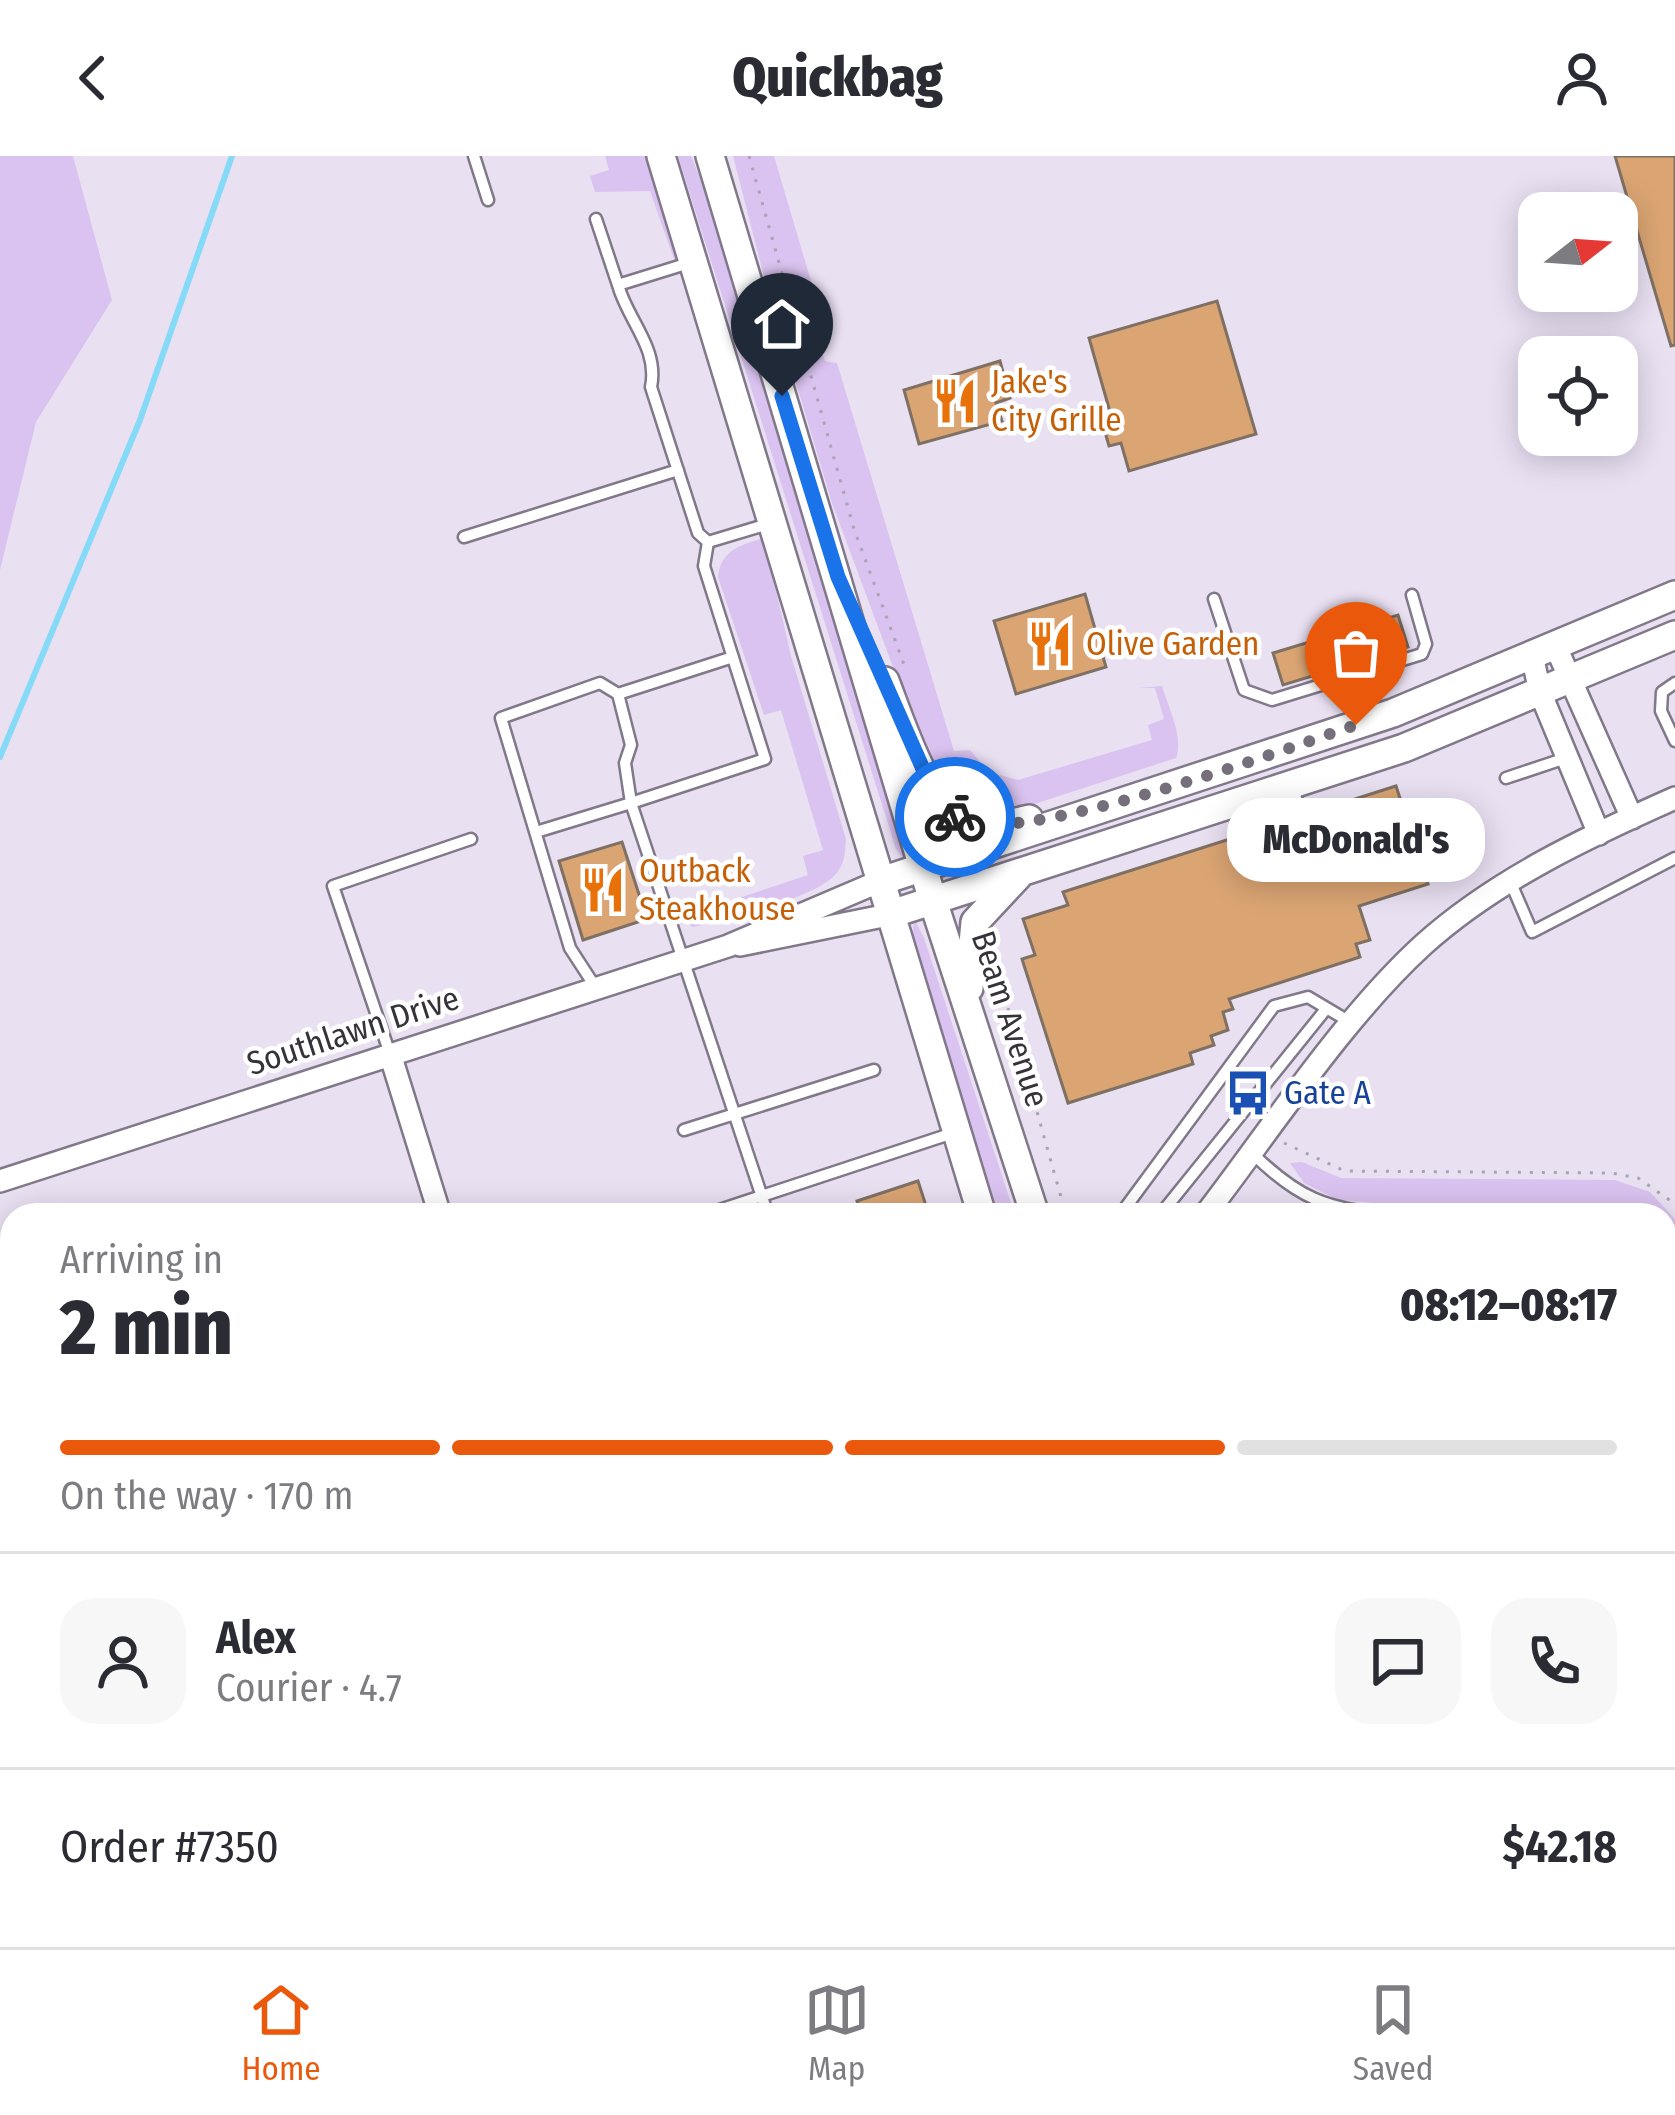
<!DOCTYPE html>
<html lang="en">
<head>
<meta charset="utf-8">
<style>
  body { margin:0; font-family:"Fira Sans Condensed",sans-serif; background:#f7f7f7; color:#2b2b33; height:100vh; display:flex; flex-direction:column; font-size:45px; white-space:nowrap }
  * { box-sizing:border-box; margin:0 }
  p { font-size:39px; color:#7c7c81 }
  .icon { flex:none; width:66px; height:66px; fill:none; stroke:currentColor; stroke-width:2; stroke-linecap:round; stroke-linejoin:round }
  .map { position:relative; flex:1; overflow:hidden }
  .details { position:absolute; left:0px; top:1047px; width:1677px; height:744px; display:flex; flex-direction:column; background:#fff; border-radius:36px 36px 0 0; box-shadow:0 6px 30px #0003 }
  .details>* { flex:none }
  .needle { width:78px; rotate:73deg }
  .fabs { position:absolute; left:1518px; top:36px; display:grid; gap:24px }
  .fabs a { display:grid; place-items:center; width:120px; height:120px; border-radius:24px; background:#fff; box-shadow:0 6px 30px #0003; font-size:60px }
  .pin { position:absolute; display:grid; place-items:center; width:102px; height:102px; color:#fff; margin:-123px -51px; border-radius:50% 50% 50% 0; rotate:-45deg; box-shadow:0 0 12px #0007 }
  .pin .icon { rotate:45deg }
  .courier { position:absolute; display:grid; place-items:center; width:120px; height:120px; margin:-60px; border:9px solid #1a73e8; border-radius:50%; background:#fff; color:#222; box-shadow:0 3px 15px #0007 }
  .bubble { position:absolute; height:84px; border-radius:36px; background:#fff; box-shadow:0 6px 30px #0003; font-size:39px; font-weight:800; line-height:84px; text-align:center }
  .headline em { font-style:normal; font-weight:800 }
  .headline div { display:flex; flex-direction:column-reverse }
  .headline { display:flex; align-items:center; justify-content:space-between; height:204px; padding:0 60px }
  h1 { font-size:78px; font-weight:800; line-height:90px }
  .bar { display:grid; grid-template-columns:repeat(4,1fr); gap:18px 12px; align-content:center; height:144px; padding:0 60px }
  .bar i { height:15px; border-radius:9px; background:#e1e1e2 }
  .bar .selected { background:#ea580c }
  .bar p { grid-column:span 4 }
  .line { display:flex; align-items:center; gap:30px; padding:0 60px; border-top:3px solid #e1e1e2 }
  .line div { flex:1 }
  .round { display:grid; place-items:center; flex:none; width:126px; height:126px; border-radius:36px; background:#f7f7f7 }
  header { display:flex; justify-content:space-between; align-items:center; height:156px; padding:0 60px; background:#fff; font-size:54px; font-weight:800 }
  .tabs { display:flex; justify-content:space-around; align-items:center; height:168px; border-top:3px solid #e1e1e2; background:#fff; font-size:33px; color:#7c7c81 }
  .tabs a { display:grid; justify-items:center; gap:6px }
  .tabs .selected { color:#ea580c }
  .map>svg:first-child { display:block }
  .green { fill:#dac3f0 }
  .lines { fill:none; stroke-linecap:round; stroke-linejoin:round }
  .stream { stroke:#85daf7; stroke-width:6 }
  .building { fill:#dba573; stroke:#7f7064; stroke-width:3 }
  .service-casing { stroke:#817889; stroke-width:15 }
  .minor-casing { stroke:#817889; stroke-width:26 }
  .tertiary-casing { stroke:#817889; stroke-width:32 }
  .path { stroke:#aaa3b1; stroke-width:3; stroke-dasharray:3 9; stroke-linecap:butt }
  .service { stroke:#fff; stroke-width:10 }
  .minor { stroke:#fff; stroke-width:21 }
  .tertiary { stroke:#fff; stroke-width:27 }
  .done { stroke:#746f7a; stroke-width:12; stroke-dasharray:0 21.6 }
  .route { stroke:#1a73e8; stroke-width:15 }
  .labels { text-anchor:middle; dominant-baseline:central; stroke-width:9; stroke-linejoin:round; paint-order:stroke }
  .food-label { font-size:33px; fill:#c56008; stroke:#fff; text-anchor:start }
  .street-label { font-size:33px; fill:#353239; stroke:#fff }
  .transit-label { font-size:33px; fill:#164399; stroke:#fff; text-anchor:start }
</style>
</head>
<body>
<header><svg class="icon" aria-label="back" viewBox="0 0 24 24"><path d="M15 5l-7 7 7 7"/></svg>Quickbag<svg class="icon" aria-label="person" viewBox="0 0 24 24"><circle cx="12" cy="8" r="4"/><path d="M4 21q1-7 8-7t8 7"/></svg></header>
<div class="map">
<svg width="1675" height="1791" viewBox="0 0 1675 1791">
  <rect width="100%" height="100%" fill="#e9e0f2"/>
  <path class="green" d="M0,0H73L112,144L36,266L0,414Z
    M605,0H646L682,103L675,106L650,35L595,36L590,20L609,14Z
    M678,0H691L741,124L908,699L905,705L896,693Z
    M733,0H774L816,142L812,163C796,168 782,167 772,152Z
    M820,191L825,205L837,207L954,595L970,594L989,616L1018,624L1152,584L1148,569L1164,563L1155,532H1139L1162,530C1168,551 1184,581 1176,602L1010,656L953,637L945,639L936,627L832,347L794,220L802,201Z
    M764,382L791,500L846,683C845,697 845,708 835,719C814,742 724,765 692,771L673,752L678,750L685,760L808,719L803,700L823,694L781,554L764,559L718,421C721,394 740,389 764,382Z
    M914,762L924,782L1015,1059H999L912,784Z
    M1302,1006L1341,1022L1615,1024L1650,1036L1675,1063V1117L1665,1115V1059H1524L1338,1044L1304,1027L1290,1007Z
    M0,1401L12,1405V1497L0,1444Z
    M12,1707V1779H211L199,1791H0V1714Z"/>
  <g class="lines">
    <path class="stream" d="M0,601L140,264L232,0"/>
  </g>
  <path class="building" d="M1615,0H1675V189L1671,190Z
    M1217,145L1256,278L1129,315L1121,287L1109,290L1102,266L1112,263L1089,182Z
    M1000,205L1010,242L996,247L1002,265L919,288L904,234Z
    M1085,438L1106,511L1016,538L994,465Z
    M1398,459L1408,491L1283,529L1273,497Z
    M1396,630L1428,728L1359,750L1370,784L1356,788L1360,801L1229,843L1233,853L1223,856L1228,874L1211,880L1214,889L1190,897L1193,908L1068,947L1022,803L1035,799L1023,763L1068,749L1063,736L1293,663L1304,669L1311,657Z
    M622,686L647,763L583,784L559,705Z
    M918,1025L929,1059H862L857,1045Z"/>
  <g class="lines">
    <g class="service-casing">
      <path id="service" d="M474,0L488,44
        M596,63L618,129L689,107
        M618,129C628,165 659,192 651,231L698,377L708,386
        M768,368L708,386L704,410L765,603L631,647L768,1059
        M464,381L678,314
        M1214,443L1244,534L1272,544L1422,498L1426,488L1412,439
        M1675,527L1662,536L1661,555L1675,585
        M618,538L733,501
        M1506,622L1566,602
        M1292,630L1302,660
        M536,676L631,647L625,607L631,589L618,538L600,527L501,562L570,792L596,832
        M1510,725L1532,776L1675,702
        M390,898L333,730L471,683
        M684,974L874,914
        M1252,997C1299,1043 1325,1052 1389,1059
        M710,1057L953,977
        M1120,1059L1274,850L1308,841L1350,866
        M1160,1059L1326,853
        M1146,1786L1164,1779
        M945,1791L942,1782L953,1779"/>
    </g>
    <g class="minor-casing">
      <path id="minor" d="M1555,489L1632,662
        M1532,499L1540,536L1599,678
        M740,789L888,759
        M391,901L440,1059
        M0,1025L728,790L878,726
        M1205,1059C1271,973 1344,861 1423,789C1495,724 1587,681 1675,642
        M0,1281L12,1278
        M663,1779L666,1791
        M1640,1779L1665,1791
        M390,1791L397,1779"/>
    </g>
    <g class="tertiary-casing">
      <path id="tertiary" d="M661,0L982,1059
        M710,0L933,745L1035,1059
        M885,525C900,564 926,647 963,666C982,676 1009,668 1029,663
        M878,726L1393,557L1675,439
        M888,759L1404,592L1675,479
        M969,832L975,766L1018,720
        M1208,1779L1212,1791
        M1260,1779L1264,1791"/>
    </g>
    <path class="path" d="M749,0L854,373L906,514
      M995,806L1066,1059
      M1284,987L1345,1015L1612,1017L1638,1022L1675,1048
      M1297,1779L1300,1791"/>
    <use href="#service" class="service"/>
    <use href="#minor" class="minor"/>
    <use href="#tertiary" class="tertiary"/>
  </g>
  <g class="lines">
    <path class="done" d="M955,661C1009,697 1287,592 1356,569"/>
    <path class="route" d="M782,240L838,421L935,640L955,661"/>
  </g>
  <defs>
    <g id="restaurant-bare" transform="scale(3.6)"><path d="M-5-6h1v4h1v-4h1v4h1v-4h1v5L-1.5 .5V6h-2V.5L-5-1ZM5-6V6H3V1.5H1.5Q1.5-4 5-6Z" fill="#e8710a" stroke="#fff" stroke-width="2.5" paint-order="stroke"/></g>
    <g id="bus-bare" transform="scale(3.6)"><path d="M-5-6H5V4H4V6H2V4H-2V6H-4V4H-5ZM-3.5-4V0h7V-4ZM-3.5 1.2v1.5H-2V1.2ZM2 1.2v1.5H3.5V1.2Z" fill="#1a4fb4" stroke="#fff" stroke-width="2.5" paint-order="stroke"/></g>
  </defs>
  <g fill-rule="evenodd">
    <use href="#restaurant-bare" x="955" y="245"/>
    <use href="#restaurant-bare" x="1050" y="488"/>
    <use href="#restaurant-bare" x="603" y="734"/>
    <use href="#bus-bare" x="1248" y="937"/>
  </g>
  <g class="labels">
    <g class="food-label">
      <text x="991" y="226">Jake's<tspan x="991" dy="38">City Grille</tspan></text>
      <text x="1086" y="488">Olive Garden</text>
      <text x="639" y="715">Outback<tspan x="639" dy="38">Steakhouse</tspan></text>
    </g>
    <g class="street-label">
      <text transform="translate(1010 863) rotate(72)">Beam Avenue</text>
      <text transform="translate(353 875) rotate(-18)">Southlawn Drive</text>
    </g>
    <g class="transit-label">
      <text x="1284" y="937">Gate A</text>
    </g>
  </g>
</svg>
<div class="fabs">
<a><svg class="needle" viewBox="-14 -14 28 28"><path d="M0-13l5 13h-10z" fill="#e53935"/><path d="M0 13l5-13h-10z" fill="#7c7c81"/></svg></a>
<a><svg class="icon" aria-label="locate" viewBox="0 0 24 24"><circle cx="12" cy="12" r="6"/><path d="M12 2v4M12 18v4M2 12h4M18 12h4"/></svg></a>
</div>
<div class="pin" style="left:1356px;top:569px;background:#ea580c"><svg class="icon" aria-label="bag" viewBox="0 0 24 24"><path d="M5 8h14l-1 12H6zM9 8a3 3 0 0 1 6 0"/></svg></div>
<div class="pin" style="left:782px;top:240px;background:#1f2937"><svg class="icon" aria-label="home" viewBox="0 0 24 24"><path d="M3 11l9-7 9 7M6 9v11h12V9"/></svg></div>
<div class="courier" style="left:955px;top:661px"><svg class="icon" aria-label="bike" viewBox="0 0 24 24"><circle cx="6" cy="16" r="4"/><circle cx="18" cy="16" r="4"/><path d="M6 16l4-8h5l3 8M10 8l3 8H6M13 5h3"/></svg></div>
<div class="bubble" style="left:1227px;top:642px;width:258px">McDonald's</div>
<section class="details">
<div class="headline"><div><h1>2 min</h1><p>Arriving in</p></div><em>08:12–08:17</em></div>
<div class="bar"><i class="selected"></i><i class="selected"></i><i class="selected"></i><i></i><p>On the way · 170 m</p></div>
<div class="line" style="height:216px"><a class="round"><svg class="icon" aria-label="person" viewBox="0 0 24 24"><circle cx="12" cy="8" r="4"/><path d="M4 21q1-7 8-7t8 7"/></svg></a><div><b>Alex</b><p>Courier · 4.7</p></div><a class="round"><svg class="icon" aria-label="chat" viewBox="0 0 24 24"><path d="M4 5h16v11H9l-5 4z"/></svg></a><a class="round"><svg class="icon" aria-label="phone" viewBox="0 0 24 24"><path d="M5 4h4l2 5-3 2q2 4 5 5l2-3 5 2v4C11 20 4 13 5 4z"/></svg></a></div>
<div class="line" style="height:156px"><div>Order #7350</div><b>$42.18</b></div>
</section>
</div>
<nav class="tabs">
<a class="selected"><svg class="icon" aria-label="home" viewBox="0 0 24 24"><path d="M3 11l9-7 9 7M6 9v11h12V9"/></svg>Home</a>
<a><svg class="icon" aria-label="map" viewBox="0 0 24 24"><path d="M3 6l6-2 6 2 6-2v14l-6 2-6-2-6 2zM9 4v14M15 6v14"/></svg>Map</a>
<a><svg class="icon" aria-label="saved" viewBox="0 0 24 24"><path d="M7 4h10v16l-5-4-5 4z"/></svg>Saved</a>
</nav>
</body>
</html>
